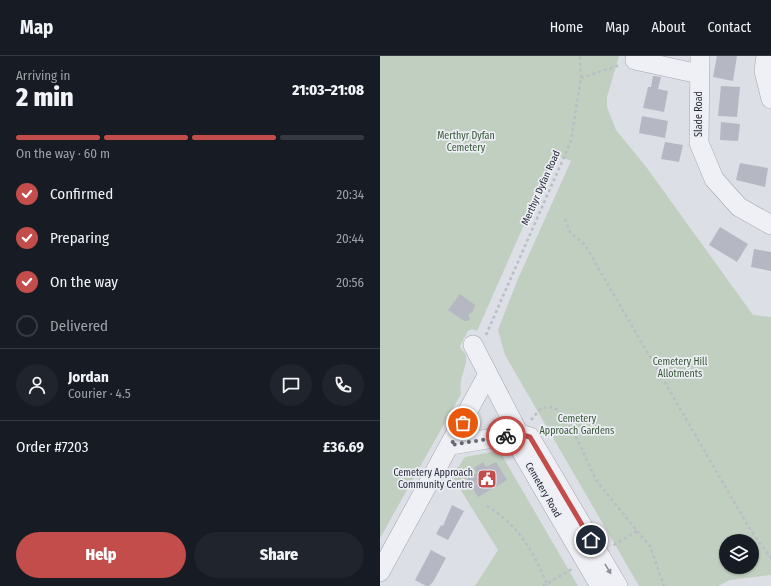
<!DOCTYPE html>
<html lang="en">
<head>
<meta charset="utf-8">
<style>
  body { margin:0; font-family:"Fira Sans Condensed",sans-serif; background:#20242c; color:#f1f3f6; height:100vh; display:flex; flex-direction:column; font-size:15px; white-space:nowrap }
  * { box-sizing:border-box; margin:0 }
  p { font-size:13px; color:#9ea1a6 }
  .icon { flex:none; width:22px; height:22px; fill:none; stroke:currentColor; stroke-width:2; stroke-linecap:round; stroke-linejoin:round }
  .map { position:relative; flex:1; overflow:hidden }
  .panel { display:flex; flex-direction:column; background:#171b24; width:380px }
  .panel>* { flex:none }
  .controls { position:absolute; left:339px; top:478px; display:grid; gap:8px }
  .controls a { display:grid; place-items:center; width:40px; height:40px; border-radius:50%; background:#171b24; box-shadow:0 1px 3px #0004; font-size:20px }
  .pin { position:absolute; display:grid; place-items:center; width:34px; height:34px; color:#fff; margin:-17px; border:2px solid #fff; border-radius:50%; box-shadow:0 1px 4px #0007 }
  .courier { position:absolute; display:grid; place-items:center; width:40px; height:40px; margin:-20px; border:3px solid #c34d4a; border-radius:50%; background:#fff; color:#222; box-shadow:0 1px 5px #0007 }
  .head em { font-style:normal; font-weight:800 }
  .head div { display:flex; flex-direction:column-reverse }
  .head { display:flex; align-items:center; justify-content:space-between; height:68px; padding:0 16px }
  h1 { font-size:26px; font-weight:800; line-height:30px }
  .bar { display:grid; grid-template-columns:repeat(4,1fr); gap:6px 4px; align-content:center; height:48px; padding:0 16px }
  .bar i { height:5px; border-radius:3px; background:#363941 }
  .bar .on { background:#c34d4a }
  .bar p { grid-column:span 4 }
  .line { display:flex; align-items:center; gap:10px; padding:0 16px; border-top:1px solid #363941 }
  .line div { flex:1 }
  .round { display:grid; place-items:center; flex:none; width:42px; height:42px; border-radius:21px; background:#20242c }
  ol { padding:0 16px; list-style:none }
  li { display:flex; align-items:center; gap:12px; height:44px }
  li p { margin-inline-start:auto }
  li .icon { padding:4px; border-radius:50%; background:#c34d4a; color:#fff; stroke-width:4 }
  li:last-child { color:#9ea1a6 }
  li i { width:22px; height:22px; border:2px solid #363941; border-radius:50% }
  .cta { display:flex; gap:8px; margin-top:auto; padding:8px 16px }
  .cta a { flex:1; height:46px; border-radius:24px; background:#c34d4a; color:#fff; font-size:16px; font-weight:800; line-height:46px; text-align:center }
  .cta a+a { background:#20242c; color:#f1f3f6 }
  header { display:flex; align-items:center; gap:24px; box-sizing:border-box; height:56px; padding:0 20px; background:#171b24; border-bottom:1px solid #363941 }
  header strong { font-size:19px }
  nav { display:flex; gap:22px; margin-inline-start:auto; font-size:14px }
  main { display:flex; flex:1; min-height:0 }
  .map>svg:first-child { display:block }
  .green { fill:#c0cfbf; fill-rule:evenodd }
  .building { fill:#b5b8c2 }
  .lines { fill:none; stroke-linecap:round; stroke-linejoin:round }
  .minor-casing { stroke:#a3a6af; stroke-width:20 }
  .path { stroke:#bbbdc5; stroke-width:2.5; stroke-dasharray:3 3; stroke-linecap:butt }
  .minor { stroke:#eff0f5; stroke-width:19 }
  .oneway { fill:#8c8e98 }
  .done { stroke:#676b77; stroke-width:4; stroke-dasharray:0 7.2 }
  .route { stroke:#c34d4a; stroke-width:5 }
  .labels { text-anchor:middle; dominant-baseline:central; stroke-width:3.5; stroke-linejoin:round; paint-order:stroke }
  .street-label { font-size:10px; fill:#282c3b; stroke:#eceef4 }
  .park-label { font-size:10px; fill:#375636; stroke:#eceef4 }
  .poi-label { font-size:10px; fill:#282c3b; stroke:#eceef4; text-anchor:end }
</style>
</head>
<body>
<header>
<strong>Map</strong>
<nav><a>Home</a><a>Map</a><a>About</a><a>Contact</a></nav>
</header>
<main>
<section class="panel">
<div class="head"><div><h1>2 min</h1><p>Arriving in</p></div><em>21:03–21:08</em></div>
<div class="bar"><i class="on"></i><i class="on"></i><i class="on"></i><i></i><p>On the way · 60 m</p></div>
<ol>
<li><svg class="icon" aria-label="check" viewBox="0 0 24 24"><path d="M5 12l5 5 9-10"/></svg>Confirmed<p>20:34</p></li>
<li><svg class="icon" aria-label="check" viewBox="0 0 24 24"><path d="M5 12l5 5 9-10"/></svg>Preparing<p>20:44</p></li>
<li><svg class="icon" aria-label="check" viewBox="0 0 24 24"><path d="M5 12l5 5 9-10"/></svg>On the way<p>20:56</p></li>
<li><i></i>Delivered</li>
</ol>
<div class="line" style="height:72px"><a class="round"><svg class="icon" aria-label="person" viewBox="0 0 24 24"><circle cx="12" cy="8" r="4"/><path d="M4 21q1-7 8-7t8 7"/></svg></a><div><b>Jordan</b><p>Courier · 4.5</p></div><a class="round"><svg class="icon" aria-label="chat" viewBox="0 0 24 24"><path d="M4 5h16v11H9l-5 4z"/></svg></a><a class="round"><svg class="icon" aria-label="phone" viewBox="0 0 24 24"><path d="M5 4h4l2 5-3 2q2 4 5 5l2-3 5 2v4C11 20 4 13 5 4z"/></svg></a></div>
<div class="line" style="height:52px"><div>Order #7203</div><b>£36.69</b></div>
<div class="cta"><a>Help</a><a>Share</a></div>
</section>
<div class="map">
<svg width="391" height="530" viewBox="0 0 391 530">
  <rect width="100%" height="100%" fill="#dddfe6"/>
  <path class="green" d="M0,0H239L227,41V51L236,74L267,112L373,259L391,261V519L350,524L338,530H259L125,299L118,274L137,225L191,105L173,98L166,119L97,275L92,273L88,275L80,290C81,295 85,295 86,300C87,314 78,322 81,338L0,482ZM346,485H372V511H346Z
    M117,395L120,396L198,530H95L118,494L72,420L85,401Z"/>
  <path class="building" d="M337,0H357L353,25L333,21Z
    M273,20L281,21L278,33L288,35L284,56L263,52L268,31H271Z
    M341,30L360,31L357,61L338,60Z
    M262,60L288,65L285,82L259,77Z
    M341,66L360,68L358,85L340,84Z
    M285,86L303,89L299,106L281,103Z
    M360,107L388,112L385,131L356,124Z
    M340,171L368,188L357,206L329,189Z
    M374,193L391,196V215L371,211Z
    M80,238L95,249L92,257L88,258L90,263L88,265H84L68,254Z
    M103,406L106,411L116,406L127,424L98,441L87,423L97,417L94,412Z
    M72,449L84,455L68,484L56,478L61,469L63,470Z
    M51,494L66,502L53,526L49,530H46L35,524Z"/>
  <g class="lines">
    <g class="minor-casing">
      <path id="minor" d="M320,0L319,87L334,123L359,151L391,169
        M386,0L384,15L391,43
        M255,4L319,18
        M93,289L139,378L137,388L220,530
        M71,389L139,378L150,381L238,530
        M0,516L108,318"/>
    </g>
    <path class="path" d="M201,22L240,9
      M185,163L190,176L205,189L371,475L391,502
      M106,279L191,85L201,22L200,0
      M151,364L161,352L173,351L187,361L216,424L257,475L232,490
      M107,450C139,469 154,497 168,530
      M257,475L270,490L284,530
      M163,530L192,513"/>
    <use href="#minor" class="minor"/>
  </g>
  <defs><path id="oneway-solid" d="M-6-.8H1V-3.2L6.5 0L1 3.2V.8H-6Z"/></defs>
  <use class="oneway" href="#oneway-solid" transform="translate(228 513) rotate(59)"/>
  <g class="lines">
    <path class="done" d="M83,367L71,389L126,380"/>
    <path class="route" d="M126,380L139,378L150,381L211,484"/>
  </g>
  <defs>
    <g id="civic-square" transform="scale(1)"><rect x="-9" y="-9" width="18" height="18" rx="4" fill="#c34d4a" stroke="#eceef4"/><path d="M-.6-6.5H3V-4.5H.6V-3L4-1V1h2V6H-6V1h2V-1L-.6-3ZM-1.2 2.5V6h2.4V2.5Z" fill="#fff"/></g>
  </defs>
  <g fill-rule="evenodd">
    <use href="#civic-square" x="107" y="423"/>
  </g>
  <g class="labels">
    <g class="street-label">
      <text transform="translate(319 58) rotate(-90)">Slade Road</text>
      <text transform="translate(161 132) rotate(-66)">Merthyr Dyfan Road</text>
      <text transform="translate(163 434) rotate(60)">Cemetery Road</text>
    </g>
    <g class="park-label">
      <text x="86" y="80">Merthyr Dyfan<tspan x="86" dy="12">Cemetery</tspan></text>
      <text x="300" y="306">Cemetery Hill<tspan x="300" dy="12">Allotments</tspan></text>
      <text x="197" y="363">Cemetery<tspan x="197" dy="12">Approach Gardens</tspan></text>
    </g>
    <g class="poi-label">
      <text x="93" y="417">Cemetery Approach<tspan x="93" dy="12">Community Centre</tspan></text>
    </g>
  </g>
</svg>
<div class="controls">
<a><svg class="icon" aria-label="layers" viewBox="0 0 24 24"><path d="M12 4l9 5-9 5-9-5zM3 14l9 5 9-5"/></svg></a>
</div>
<div class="pin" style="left:83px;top:367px;background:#ea580c"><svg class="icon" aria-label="bag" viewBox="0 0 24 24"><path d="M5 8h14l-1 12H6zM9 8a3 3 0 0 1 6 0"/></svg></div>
<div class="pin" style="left:211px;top:484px;background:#1f2937"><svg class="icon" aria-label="home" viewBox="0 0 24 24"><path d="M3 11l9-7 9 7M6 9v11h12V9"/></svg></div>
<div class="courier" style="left:126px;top:380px"><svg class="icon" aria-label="bike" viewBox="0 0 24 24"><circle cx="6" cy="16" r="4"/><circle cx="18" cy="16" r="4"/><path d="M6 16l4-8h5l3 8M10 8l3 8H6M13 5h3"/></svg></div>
</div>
</main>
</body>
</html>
